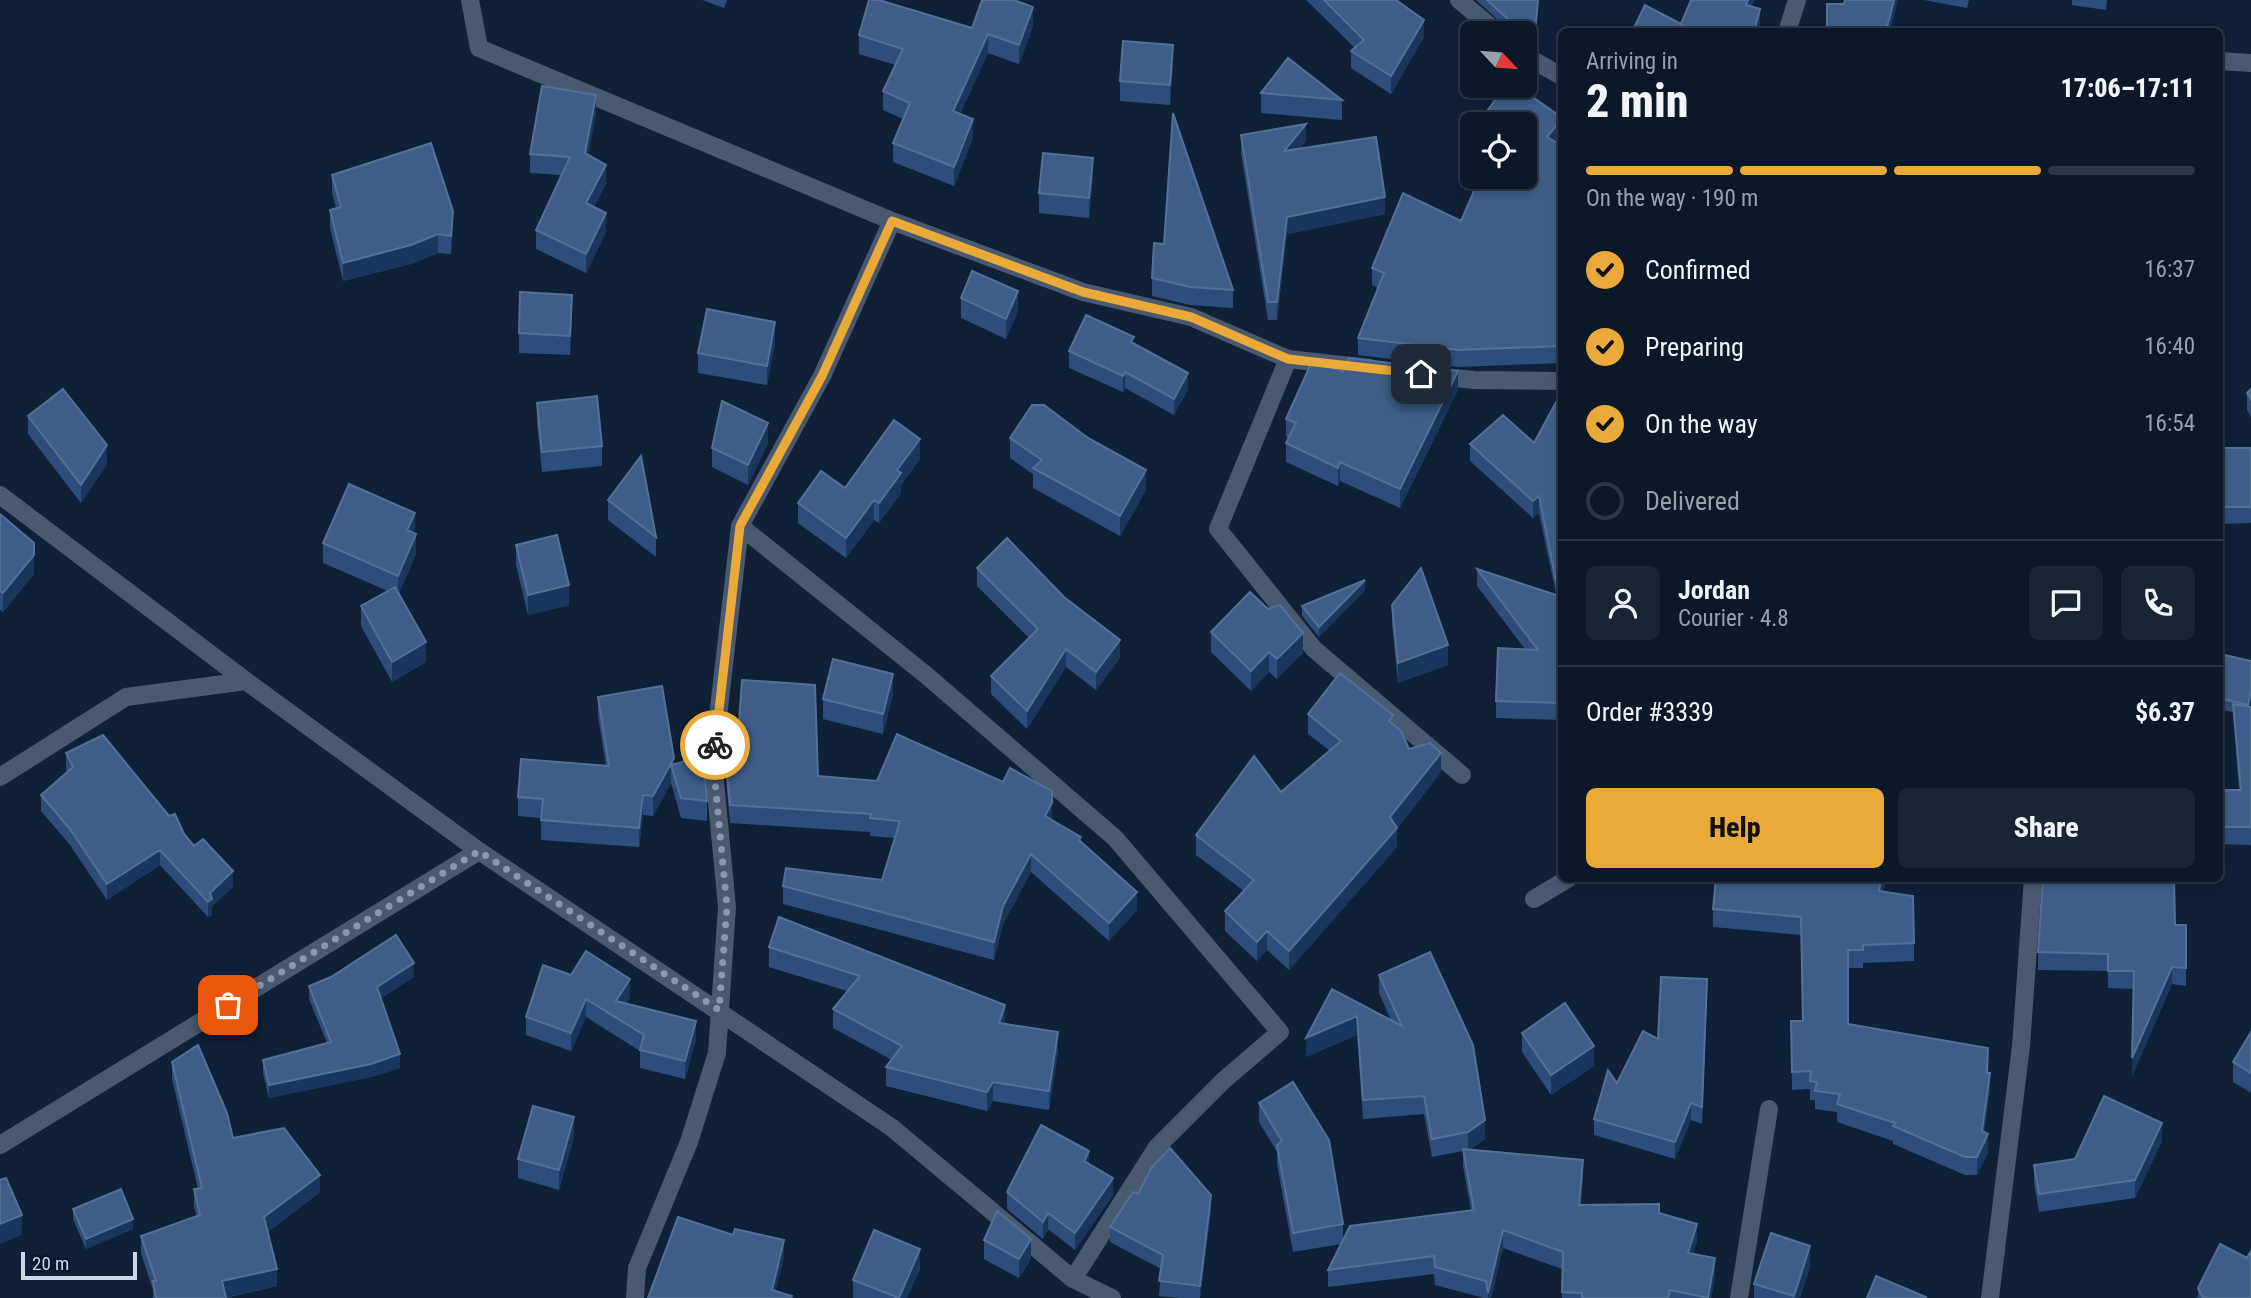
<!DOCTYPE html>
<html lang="en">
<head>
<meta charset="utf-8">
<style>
  body { margin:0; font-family:"Roboto Condensed",sans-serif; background:#1a2534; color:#f1f3f6; height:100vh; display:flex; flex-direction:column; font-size:26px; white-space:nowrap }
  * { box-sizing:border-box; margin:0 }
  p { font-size:23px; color:#9aa0a8 }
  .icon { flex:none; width:38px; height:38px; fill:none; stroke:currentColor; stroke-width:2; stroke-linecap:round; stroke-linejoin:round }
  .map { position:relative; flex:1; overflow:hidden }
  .details { position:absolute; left:1558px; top:28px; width:665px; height:854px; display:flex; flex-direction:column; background:#0c1828; border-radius:10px; box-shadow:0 4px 10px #0003,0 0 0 2px #2c3745 }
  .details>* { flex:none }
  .needle { width:46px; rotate:116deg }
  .tools { position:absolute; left:1460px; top:21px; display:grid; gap:14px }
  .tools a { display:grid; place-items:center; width:77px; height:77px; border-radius:10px; background:#0c1828; box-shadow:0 4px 10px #0003,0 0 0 2px #2c3745; font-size:35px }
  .scale { position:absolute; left:21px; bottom:18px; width:116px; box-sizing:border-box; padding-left:7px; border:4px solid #cdd8e7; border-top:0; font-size:19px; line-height:24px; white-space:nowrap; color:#cdd8e7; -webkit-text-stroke:5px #07172c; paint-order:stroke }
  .pin { position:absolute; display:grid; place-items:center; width:60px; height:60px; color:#fff; margin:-30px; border-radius:14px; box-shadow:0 4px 10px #0006 }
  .courier { position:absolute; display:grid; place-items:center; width:70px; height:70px; margin:-35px; border:5px solid #eaaa39; border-radius:50%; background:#fff; color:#222; box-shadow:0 2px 9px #0007 }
  .summary em { font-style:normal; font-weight:800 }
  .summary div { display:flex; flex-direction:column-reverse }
  .summary { display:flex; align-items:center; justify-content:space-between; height:119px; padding:0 28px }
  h1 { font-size:46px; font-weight:800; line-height:52px }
  .bar { display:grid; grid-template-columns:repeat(4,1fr); gap:10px 7px; align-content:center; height:84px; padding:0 28px }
  .bar i { height:9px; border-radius:5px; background:#2c3745 }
  .bar .selected { background:#eaaa39 }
  .bar p { grid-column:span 4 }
  .line { display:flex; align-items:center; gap:18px; padding:0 28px; border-top:2px solid #2c3745 }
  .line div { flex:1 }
  .round { display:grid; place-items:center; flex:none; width:74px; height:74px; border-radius:10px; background:#1a2534 }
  ol { padding:0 28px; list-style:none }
  li { display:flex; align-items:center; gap:21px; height:77px }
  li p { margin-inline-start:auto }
  li .icon { padding:7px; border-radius:50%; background:#eaaa39; color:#111; stroke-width:4 }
  li:last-child { color:#9aa0a8 }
  li i { width:38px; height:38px; border:4px solid #2c3745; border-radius:50% }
  .primary-button { display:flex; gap:14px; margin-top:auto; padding:14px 28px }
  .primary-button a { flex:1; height:80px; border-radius:10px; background:#eaaa39; color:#111; font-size:28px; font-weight:800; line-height:80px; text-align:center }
  .primary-button a+a { background:#1a2534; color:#f1f3f6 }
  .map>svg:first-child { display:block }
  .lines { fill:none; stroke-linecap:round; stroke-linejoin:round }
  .street { stroke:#49596f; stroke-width:18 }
  .wall { fill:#2d4e7d }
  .shaded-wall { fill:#1a365c }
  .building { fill:#3e5d88; stroke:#557097; stroke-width:2 }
  .done { stroke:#8b98a9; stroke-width:7; stroke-dasharray:0 12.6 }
  .route { stroke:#eaaa39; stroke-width:9 }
</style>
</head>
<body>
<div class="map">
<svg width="2251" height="1298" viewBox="0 0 2251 1298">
  <rect width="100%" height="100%" fill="#102036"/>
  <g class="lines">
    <path class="street" d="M470,0L479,48L892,221L1083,292L1191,317L1288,359L1369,368
      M1459,0L1498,33
      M1787,32L1797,0
      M1524,55L1561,76
      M2219,61L2251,63
      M1288,359L1218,529L1314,649L1462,775
      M1435,376L1474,380L1561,381
      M0,495L246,681L479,851L891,1127L1073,1279L1112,1298
      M740,526L926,675L1115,838L1280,1032L1223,1081L1157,1147L1073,1279
      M0,777L126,697L246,681
      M1534,899L1569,878
      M0,1145L479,851
      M635,1298L637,1268L689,1142L717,1053L727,907L713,760L740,526L822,376L892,221
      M1739,1298L1769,1109
      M1990,1298L2021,1046L2033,878"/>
  </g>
  <path class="wall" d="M702,0H727L724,8Z
    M1306,0H1396L1424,37L1391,94L1351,68V51L1355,48Z
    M1476,0H1538L1535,43L1524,38V33H1515L1509,30Z
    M1924,0H1969L1967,8Z
    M2072,0H2107L2106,10L2072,5Z
    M1033,26L1019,64L988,53L960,114L973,138L954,186L893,162V143L903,119L883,110V91L895,65L859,54V35L972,28Z
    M1173,65L1170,105L1120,101V81Z
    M1261,93L1342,100V120L1261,113Z
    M596,114L588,155L606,184L594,207L606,232L586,273L536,249V230L561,175L530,173V154Z
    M1561,117V137L1557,143L1561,145V363L1458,367L1358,355V338L1378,288L1372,285V268L1461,221L1524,124H1472V146L1464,141V124Z
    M1241,135L1306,141L1300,149L1385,214L1287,234L1277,320H1268L1241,153Z
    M332,175L453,230L451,254L438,253L411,264L343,281L330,228V210L336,208L332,193Z
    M1093,178L1089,218L1039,213V193Z
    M1152,278L1233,290V308L1190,305L1152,296Z
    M961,298L1018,311L1006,339L961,318Z
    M572,315L570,355L519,353V333Z
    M775,342L767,385L698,373V353Z
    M1134,344L1188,389L1174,415L1125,388L1123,392L1069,368V351Z
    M1343,372L1458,390L1400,508L1340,481L1338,486L1286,462V443L1288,438L1286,437V419Z
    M2251,389V417L2247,410V393Z
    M1561,393V720L1496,718V701L1525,649L1477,586V569L1556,594L1539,513L1533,518L1470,461V444L1534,443Z
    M537,403L602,446V466L542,472L537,423Z
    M28,416L107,464L81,503L28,434Z
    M1010,438H1088L1146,490L1120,536L1033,488V474L1010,458Z
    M768,443L748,485L712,467V448Z
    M2219,448H2251V523L2219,524Z
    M920,459L901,485V493L879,523L874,520L846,558L798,523V503L845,488Z
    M608,500L656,537V557L608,520Z
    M0,514L34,574L3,612L0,610Z
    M415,532L416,554L399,593L426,662L392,682L361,626V606L388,591L323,563V543Z
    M516,545L569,605L528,615L516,565Z
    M977,568L1120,658L1096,690L1066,667L1027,729L991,694V676L1029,638L977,586Z
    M1365,590L1319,637L1302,616V606Z
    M1392,605L1448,665L1398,683L1392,625Z
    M1211,632L1303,653L1277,679L1269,672L1251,691L1211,652Z
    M2219,660L2251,661V701L2250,707H2251V845L2219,844V790H2239L2233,712L2219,709Z
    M893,694L883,734L823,719V699Z
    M598,697L674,764L707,801V821L681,818L671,783L653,816L643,815L639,847L541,840V818L518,816V797L606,766L598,717Z
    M1308,714L1393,724L1409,749L1441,772L1397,829V847L1289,970L1267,950L1257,961L1225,931V911L1244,891L1196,855V835L1281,792L1330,751L1308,734Z
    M725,752L818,776L1052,820L1081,842L1137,910L1109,941L1031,872L1003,924L994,960L783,904V886L882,880L895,838L870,836V832L730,823L725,770Z
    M66,753L169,816L194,846L233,887L212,906V915L208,917L160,865L107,900L70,845L41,811V795L67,772L66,769Z
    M1716,878H1887L1883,892L1914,943V961L1863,963V968H1848V1024L1988,1073L1990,1091L1984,1132L1988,1152L1977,1175H1965L1893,1144V1141L1837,1122V1112L1815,1109V1100H1810V1089L1792,1090L1791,1021H1802L1801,935L1713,927V909Z
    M779,917L1005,1024L1058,1051L1049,1110L993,1101L987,1111L886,1086V1067L892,1060L833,1028V1009L847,991L769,967V947Z
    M2175,925H2186V986L2172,984L2132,1076L2133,989L2108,988V971L2038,970V952Z
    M543,965L630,997L626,1004L696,1039L685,1079L640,1068V1051L586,1017L571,1051L526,1035V1017Z
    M1379,975L1485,1139L1470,1149L1583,1177L1581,1205L1659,1213L1697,1241L1693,1254L1715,1276L1711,1298H1562V1269L1503,1248L1491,1298H1484L1435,1285L1434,1274L1328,1287V1270L1341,1244L1293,1252L1277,1164V1152L1259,1122V1103L1343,1224V1239L1471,1210L1463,1166V1151L1432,1157L1424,1114L1363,1119L1357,1035L1306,1057L1332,989L1391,1020L1379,993Z
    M414,977L381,998L400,1068L371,1077L269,1098L263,1073V1060L327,1043L309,999V986Z
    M1707,995L1702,1124L1691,1120L1675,1159L1594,1135V1119L1617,1083L1658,1039Z
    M2251,1032V1093L2233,1082V1062Z
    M1522,1033L1594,1066L1551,1095L1522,1052Z
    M172,1062L233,1138L320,1192L268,1232L277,1286L226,1298H153V1290L141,1253V1236L197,1217L194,1207V1189H198L172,1079Z
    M574,1137L559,1190L518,1178V1159Z
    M2162,1141L2135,1198L2039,1212L2034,1183V1165L2075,1159Z
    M1089,1164L1113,1195L1075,1250L1048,1229L1043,1239L1007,1209V1192Z
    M73,1209L133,1229L86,1249L73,1219Z
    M1211,1210L1200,1298H1180L1159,1296L1161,1269L1110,1242V1227Z
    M984,1240L1031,1259L1019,1278L984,1259Z
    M1810,1266L1800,1298H1754V1284Z
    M920,1269L907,1298H853V1280Z
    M2198,1288L2251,1298H2193L2198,1297Z"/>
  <path class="shaded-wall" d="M1538,0L1535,43V33Z
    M1748,0H1755L1746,22V5Z
    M1894,0H1898L1890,32H1886Z
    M1033,7V26L1019,64V45Z
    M1760,9V27L1759,32H1754Z
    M1424,20V37L1391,94V76Z
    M988,34V53L953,130V111Z
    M1173,45V65L1170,105V85Z
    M596,95V114L585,173V153Z
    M973,119V138L954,186V167Z
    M1561,120V137L1547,154V137Z
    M1306,124V141L1284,169V151Z
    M1093,158V178L1089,218V198Z
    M606,165V184L586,223V203Z
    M1385,197V214L1287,234L1277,320V302L1287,217Z
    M453,211V230L451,254V236Z
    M606,213V232L586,273V254Z
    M438,234V253L411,264L343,281V263Z
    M1018,291V311L1006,339V319Z
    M572,295V315L570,355V336Z
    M775,322V342L767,385V366Z
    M1458,371V390L1400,508V489Z
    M1125,372V388L1123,392V376Z
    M1188,373V389L1174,415V399Z
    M768,423V443L748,485V465Z
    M920,439V459L901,485V493L879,523V503L897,470Z
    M107,445V464L81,503V485Z
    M1340,462V481L1338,486V468Z
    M1146,470V490L1120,536V516Z
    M1539,496V513L1533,518V501Z
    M874,500V520L846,558V538Z
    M415,513V532L407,550V530Z
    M416,534V554L398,596V576Z
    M34,555V574L3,612V593Z
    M1365,580V590L1319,637V627Z
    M569,585V605L528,615V595Z
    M1303,633V653L1277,679V659Z
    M1120,640V658L1096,690V672Z
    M426,642V662L392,682V662Z
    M1448,645V665L1398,683V663Z
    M1066,649V667L1027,729V711Z
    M1269,652V672L1251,691V671Z
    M893,674V694L883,734V714Z
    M2251,691V701L2248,715V705Z
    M1441,753V772L1397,829V847L1289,970V951L1390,817Z
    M674,758V774L671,765V783L653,816V796Z
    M643,795V815L639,847V828Z
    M1052,803V821L1045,816Z
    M160,850V865L107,900V884Z
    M1031,854V872L1003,924L994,960V942L1003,906Z
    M233,871V887L212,906V915L208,917V902L210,893Z
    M1882,878H1887L1879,909V891Z
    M1137,892V910L1109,941V923Z
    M1267,931V950L1257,961V942Z
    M414,963V977L377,1000V987Z
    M2172,967V984L2132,1076V1058Z
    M630,979V997L616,1019V1001Z
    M1707,979V995L1702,1124V1107Z
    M586,999V1017L571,1051V1033Z
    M1005,1005V1024L999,1023Z
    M1357,1016V1035L1306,1057V1038Z
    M696,1021V1039L685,1079V1061Z
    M1058,1032V1051L1049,1110V1091Z
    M1594,1046V1066L1551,1095V1075Z
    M400,1054V1068L371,1077L269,1098V1085Z
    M1990,1073V1091L1983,1144L1988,1134V1152L1977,1175V1157L1982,1131Z
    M993,1082V1101L987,1111V1092Z
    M1691,1103V1120L1675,1159V1142Z
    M574,1117V1137L559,1190V1170Z
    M1485,1120V1139L1468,1151V1132Z
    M2162,1123V1141L2135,1198V1180Z
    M1089,1151V1168L1084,1161Z
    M1583,1160V1177L1579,1222V1205Z
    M320,1175V1192L264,1235V1217Z
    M1113,1178V1195L1075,1250V1233Z
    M1211,1195V1210L1200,1298V1286Z
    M1048,1213V1229L1043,1239V1222Z
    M22,1215V1235L0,1244V1224Z
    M133,1219V1229L86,1249V1239Z
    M1697,1224V1241L1688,1271V1253Z
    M1503,1230V1248L1491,1298H1488V1293Z
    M1031,1239V1259L1019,1278V1259Z
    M784,1240V1257L774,1298L772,1290Z
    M1810,1246V1266L1800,1298H1794Z
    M920,1249V1269L907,1298H899Z
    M1715,1258V1276L1711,1298H1708Z
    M277,1269V1286L223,1298L222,1281Z"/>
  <path class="building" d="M869,0H879L972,28L982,0H1014L1033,7L1019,45L988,34L953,111L973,119L954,167L893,143L910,103L883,91L903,49L859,35Z
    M1324,0H1396L1424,20L1391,76L1351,51L1364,40Z
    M1487,0H1538L1535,33L1509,20Z
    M1691,0H1748L1746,5L1760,9L1754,32H1632L1645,5L1681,24Z
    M1845,0H1894L1886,32H1827V4H1844Z
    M1123,41L1173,45L1170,85L1120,81Z
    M1288,58L1342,100L1261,93Z
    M542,86L596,95L585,153L606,165L586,203L606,213L586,254L536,230L570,157L530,154Z
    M1505,86H1517L1561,117V120L1547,137L1561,145V346L1458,350L1358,338L1384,273L1372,268L1403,193L1461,221L1480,177H1524V124H1472V129L1464,124L1480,121Z
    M1173,113L1233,290L1190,287L1152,278L1154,243L1164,244Z
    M1306,124L1284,151L1376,137L1385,197L1287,217L1277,302H1268L1241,135Z
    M431,143L453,211L451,236L438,234L411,245L343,263L330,210L341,207L332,175Z
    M1043,153L1093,158L1089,198L1039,193Z
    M972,271L1018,291L1006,319L961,298Z
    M520,292L572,295L570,336L519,333Z
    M707,309L775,322L767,366L698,353Z
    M1086,315L1134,337L1131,342L1188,373L1174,399L1125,372L1123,376L1069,351Z
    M1349,358L1458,371L1400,489L1340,462L1338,468L1286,443L1296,423L1286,419L1313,359L1343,372Z
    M63,389L107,445L81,485L28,416Z
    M2251,389V400L2247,393Z
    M1561,393V703L1496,701L1498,648L1538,650L1477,569L1559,596L1539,496L1533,501L1470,444L1503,415L1534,443Z
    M597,396L602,446L542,452L537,403Z
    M722,401L768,423L748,465L712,448Z
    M1032,405H1044L1088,438L1146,470L1120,516L1033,468L1042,460L1010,438Z
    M894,420L920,439L897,470L901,473L879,503L874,500L846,538L798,503L821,471L845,488Z
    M2219,448H2251V507H2219Z
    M641,456L656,537L608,500Z
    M349,484L415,513L407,530L416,534L398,576L323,543Z
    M0,514L34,543V555L3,593L0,591Z
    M557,535L569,585L528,595L516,545Z
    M1007,538L1064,597L1120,640L1096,672L1066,649L1027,711L991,676L1038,629L977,568Z
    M1421,568L1448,645L1398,663L1392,605Z
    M1365,580L1319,627L1302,606Z
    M395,587L426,642L392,662L361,606Z
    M1250,592L1268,609L1280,605L1303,633L1277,659L1269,652L1251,671L1211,632Z
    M2220,654L2251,661V691L2248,705L2219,698V660Z
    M833,659L893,674L883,714L823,699Z
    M1340,673L1393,715L1389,721L1401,731L1409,749L1430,743L1441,753L1390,817L1397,828L1289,951L1267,931L1257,942L1225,911L1254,880L1196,835L1254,756L1281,792L1341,741L1308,714Z
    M742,680L815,685L818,776L877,781L897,734L1003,782L1010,768L1052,791V803L1045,816L1081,837L1079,840L1137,892L1109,923L1031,854L1003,906L994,942L783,886L786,868L882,880L900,821L870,818L871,814L730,805L725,752L737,749Z
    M662,686L674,758L653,796L643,795L639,828L541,820L543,799L518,797L521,759L609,766L598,697Z
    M2233,704L2251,707V827H2219V790H2241Z
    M103,735L169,816L175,814L184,834L194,846L203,839L233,871L210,893L212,899L208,902L160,850L107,884L70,829L41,795L73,767L66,753Z
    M703,756L707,801L681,798L671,765Z
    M1716,878H1882L1879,891L1913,896L1914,943L1863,945V950H1848V1024L1988,1048L1987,1073H1990L1982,1131L1988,1134L1977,1157H1965L1893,1126L1895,1123L1837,1104L1840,1094L1815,1091L1817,1082L1810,1081L1811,1071L1792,1072L1791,1021H1803L1801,917L1713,909Z
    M2043,878H2174L2175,925H2186V968L2172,967L2132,1058L2134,971H2108V954L2038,952Z
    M779,917L1005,1005L999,1023L1058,1032L1049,1091L993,1082L987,1092L886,1067L902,1046L833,1009L860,976L769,947Z
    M396,935L414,963L377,987L400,1054L371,1064L269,1085L263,1060L331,1042L309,986L331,977Z
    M586,951L630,979L616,1001L696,1021L685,1061L640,1050L644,1035L586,999L571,1033L526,1017L543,965L571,975Z
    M1430,952L1473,1045L1485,1120L1468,1132L1432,1139L1424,1096L1363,1100L1357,1016L1306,1038L1332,989L1402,1026L1379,975Z
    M1661,977L1707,979L1702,1107L1691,1103L1675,1142L1594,1119L1608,1070L1617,1083L1643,1031L1658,1039Z
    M1565,1003L1594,1046L1551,1075L1522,1033Z
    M2251,1032V1073L2233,1062Z
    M198,1045L227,1113L233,1138L284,1128L320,1175L264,1217L277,1269L222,1281L226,1298H156L153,1281H156L141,1236L200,1215L194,1189L202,1188L172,1062Z
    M1293,1082L1329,1140L1343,1224L1293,1233L1277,1145L1282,1141L1259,1103Z
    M2104,1096L2162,1123L2135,1180L2039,1194L2034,1165L2075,1159Z
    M533,1106L574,1117L559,1170L518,1159Z
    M1041,1125L1089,1151L1084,1161L1113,1178L1075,1233L1048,1213L1043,1222L1007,1192Z
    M1170,1148L1211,1195L1200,1286L1159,1281L1163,1255L1110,1227L1133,1192L1138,1194L1152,1167Z
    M1463,1149L1583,1160L1579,1205L1659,1204V1213L1697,1224L1688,1253L1715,1258L1708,1298L1670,1290L1668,1298H1582V1293L1562,1292L1563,1252L1503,1230L1488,1293L1486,1281L1435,1267L1434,1256L1328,1270L1350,1226L1474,1210Z
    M6,1178L22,1215L0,1224V1180Z
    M121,1189L133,1219L86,1239L73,1209Z
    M997,1211L1031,1239L1019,1259L984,1240Z
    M678,1217L733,1235L735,1229L784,1240L772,1290L792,1296L791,1298H648Z
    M874,1230L920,1249L899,1298L853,1280Z
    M1771,1233L1810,1246L1794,1296L1754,1284Z
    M2220,1244L2247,1258L2251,1251V1298H2203L2198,1288Z
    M1876,1276L1926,1297L1925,1298H1867Z"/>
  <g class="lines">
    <path class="done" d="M228,1005L479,851L719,1010L727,907L713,760L715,745"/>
    <path class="route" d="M715,745L740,526L822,376L892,221L1083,292L1191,317L1288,359L1421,374"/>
  </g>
</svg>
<div class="tools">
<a><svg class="needle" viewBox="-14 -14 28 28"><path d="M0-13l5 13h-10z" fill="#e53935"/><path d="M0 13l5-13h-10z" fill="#9aa0a8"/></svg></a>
<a><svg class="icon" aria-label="locate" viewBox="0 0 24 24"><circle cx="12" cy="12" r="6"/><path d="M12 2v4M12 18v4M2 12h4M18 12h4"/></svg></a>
</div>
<div class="scale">20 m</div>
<div class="pin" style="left:228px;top:1005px;background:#ea580c"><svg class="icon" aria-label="bag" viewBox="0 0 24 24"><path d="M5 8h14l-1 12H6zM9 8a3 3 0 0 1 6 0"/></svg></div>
<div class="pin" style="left:1421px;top:374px;background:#1f2937"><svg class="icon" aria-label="home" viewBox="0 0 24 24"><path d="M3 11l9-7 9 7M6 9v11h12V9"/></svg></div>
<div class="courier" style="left:715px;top:745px"><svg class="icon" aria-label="bike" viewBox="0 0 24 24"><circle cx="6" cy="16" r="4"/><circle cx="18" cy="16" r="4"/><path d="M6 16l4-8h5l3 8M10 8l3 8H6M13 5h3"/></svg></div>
<section class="details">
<div class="summary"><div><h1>2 min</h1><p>Arriving in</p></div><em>17:06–17:11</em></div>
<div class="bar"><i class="selected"></i><i class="selected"></i><i class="selected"></i><i></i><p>On the way · 190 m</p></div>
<ol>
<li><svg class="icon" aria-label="check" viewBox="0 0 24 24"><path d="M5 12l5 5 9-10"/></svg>Confirmed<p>16:37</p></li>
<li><svg class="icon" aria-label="check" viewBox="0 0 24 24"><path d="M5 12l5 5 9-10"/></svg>Preparing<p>16:40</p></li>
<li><svg class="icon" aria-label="check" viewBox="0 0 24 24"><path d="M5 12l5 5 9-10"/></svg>On the way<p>16:54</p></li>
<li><i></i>Delivered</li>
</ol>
<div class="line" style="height:126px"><a class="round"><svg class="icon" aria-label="person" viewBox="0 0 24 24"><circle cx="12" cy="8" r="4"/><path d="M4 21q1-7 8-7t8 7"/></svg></a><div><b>Jordan</b><p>Courier · 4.8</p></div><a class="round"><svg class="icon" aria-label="chat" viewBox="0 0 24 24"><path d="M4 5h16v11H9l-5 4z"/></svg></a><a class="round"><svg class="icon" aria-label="phone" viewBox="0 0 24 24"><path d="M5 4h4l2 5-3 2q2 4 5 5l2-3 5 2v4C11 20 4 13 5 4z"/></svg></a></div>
<div class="line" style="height:91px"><div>Order #3339</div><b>$6.37</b></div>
<div class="primary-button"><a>Help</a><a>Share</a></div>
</section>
</div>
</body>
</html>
